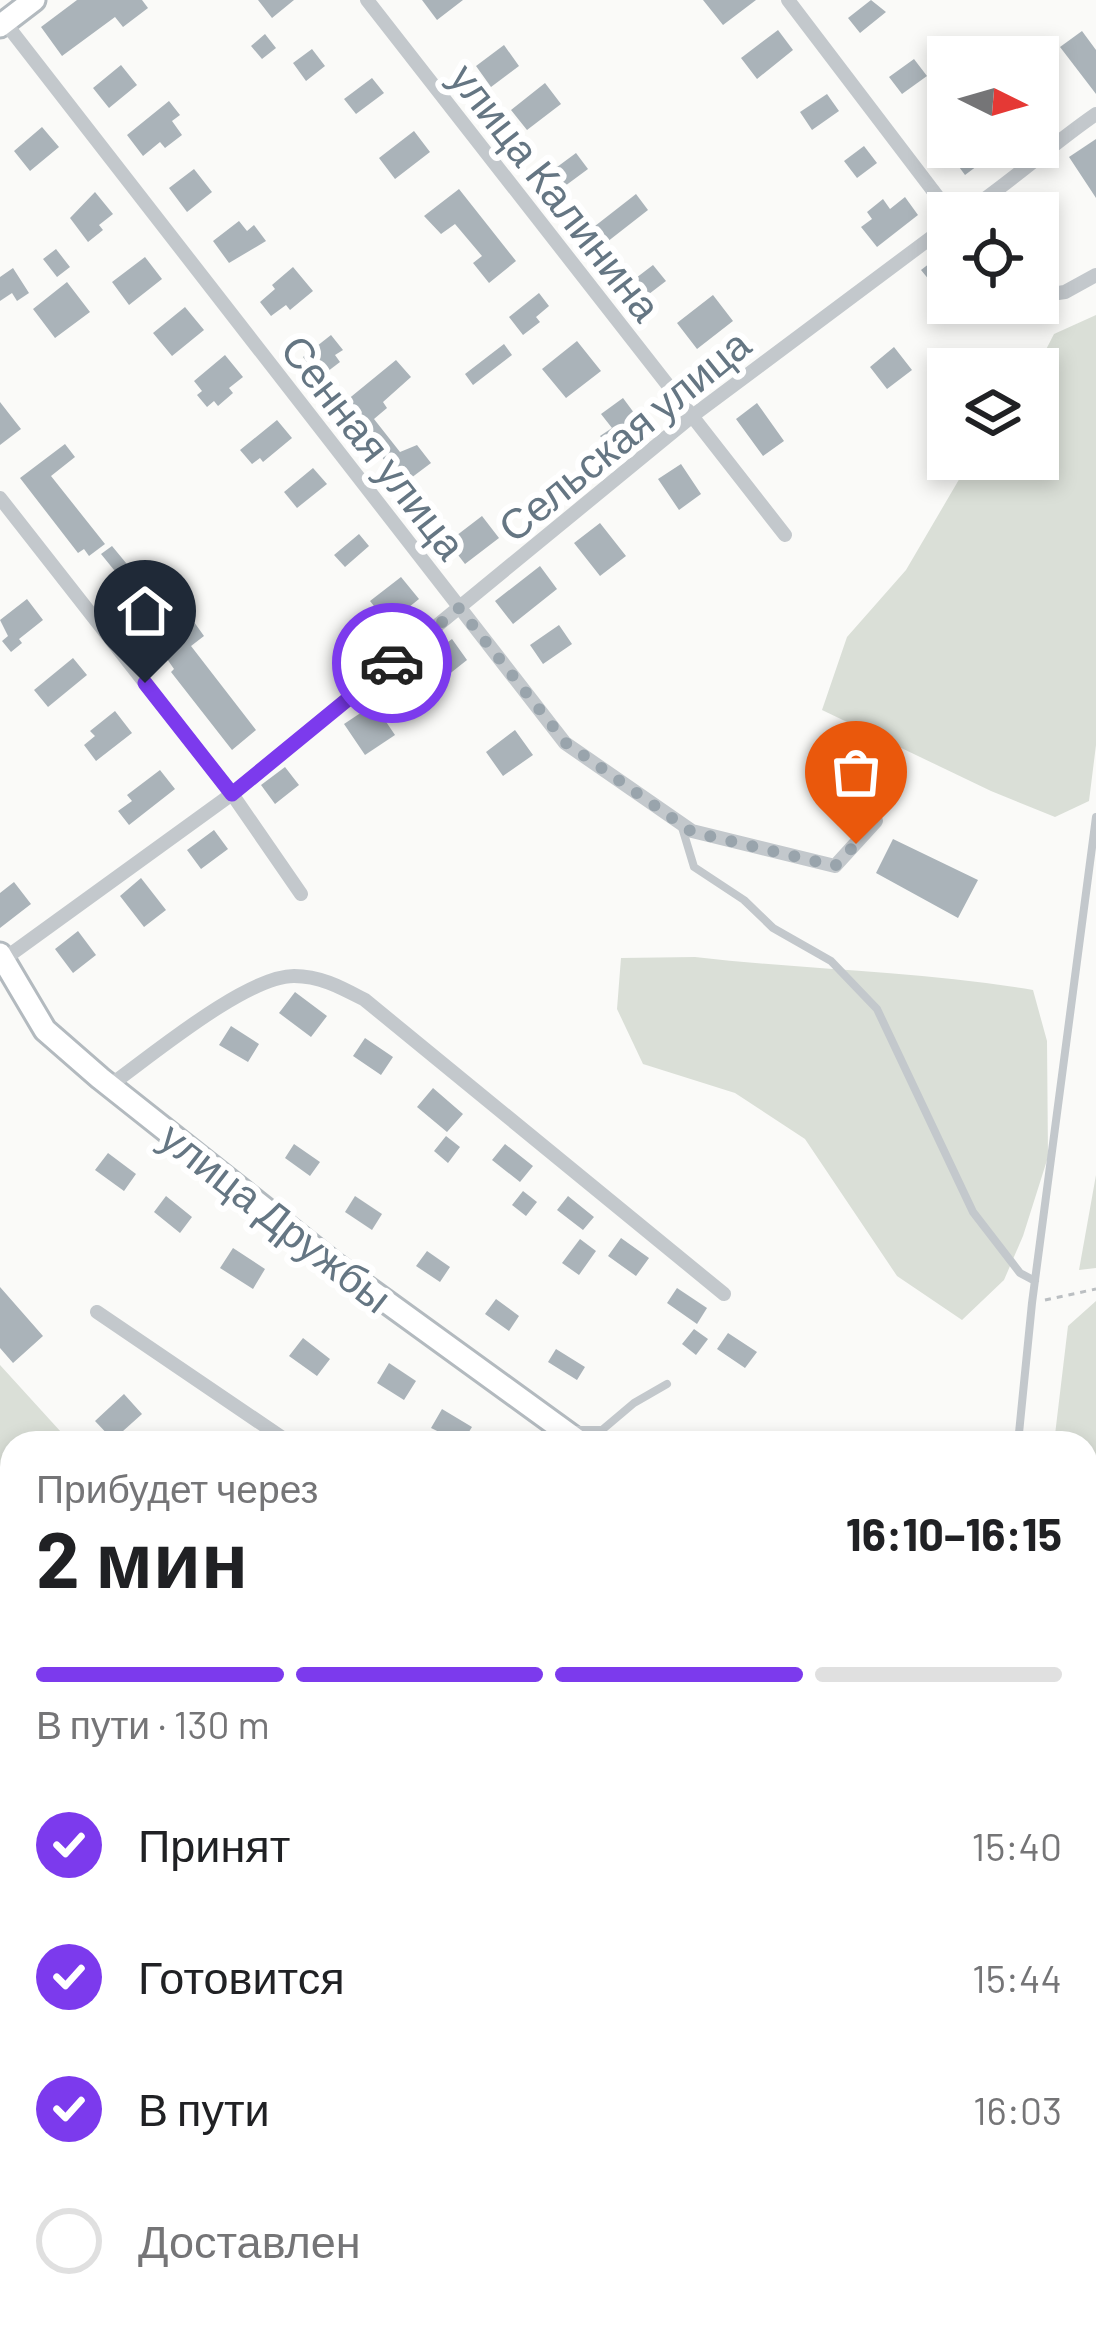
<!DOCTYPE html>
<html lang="ru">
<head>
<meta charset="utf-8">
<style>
  body { margin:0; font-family:Barlow,sans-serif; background:#f6f6f6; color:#202124; height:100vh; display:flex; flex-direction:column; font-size:45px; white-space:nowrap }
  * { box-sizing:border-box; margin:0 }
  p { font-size:39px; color:#757577 }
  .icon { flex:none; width:66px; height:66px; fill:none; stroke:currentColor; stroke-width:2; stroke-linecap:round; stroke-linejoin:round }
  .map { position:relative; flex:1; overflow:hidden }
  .side { position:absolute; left:0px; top:1431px; width:1098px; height:903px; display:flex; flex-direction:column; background:#fff; border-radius:36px 36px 0 0; box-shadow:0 6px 18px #0003 }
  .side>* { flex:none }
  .needle { width:78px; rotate:95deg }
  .fabs { position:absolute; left:927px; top:36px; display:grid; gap:24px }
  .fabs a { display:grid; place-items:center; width:132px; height:132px; border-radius:0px; background:#fff; box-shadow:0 6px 18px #0003; font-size:60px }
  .pin { position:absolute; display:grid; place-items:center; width:102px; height:102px; color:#fff; margin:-123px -51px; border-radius:50% 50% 50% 0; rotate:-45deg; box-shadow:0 0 12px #0007 }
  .pin .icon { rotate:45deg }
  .courier { position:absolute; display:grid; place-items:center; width:120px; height:120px; margin:-60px; border:9px solid #7c3aed; border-radius:50%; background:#fff; color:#222; box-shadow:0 3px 15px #0007 }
  .head em { font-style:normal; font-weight:700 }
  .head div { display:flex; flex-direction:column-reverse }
  .head { display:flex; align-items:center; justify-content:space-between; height:204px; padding:0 36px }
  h1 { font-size:78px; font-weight:700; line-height:90px }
  .bar { display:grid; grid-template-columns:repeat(4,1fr); gap:18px 12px; align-content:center; height:144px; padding:0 36px }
  .bar i { height:15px; border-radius:9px; background:#e0e0e0 }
  .bar .active { background:#7c3aed }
  .bar p { grid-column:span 4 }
  ol { padding:0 36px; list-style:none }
  li { display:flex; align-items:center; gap:36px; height:132px }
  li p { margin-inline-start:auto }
  li .icon { padding:12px; border-radius:50%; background:#7c3aed; color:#fff; stroke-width:4 }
  li:last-child { color:#757577 }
  li i { width:66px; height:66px; border:6px solid #e0e0e0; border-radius:50% }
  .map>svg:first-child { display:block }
  .built { fill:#e8e9e9 }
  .green { fill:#dadfd7 }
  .building { fill:#aab3b9 }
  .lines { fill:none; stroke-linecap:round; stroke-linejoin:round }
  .secondary-casing { stroke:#b3babf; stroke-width:27 }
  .path { stroke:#bbbfc2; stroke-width:3; stroke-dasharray:6 6; stroke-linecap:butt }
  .lane { stroke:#c3c8cc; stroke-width:8 }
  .street { stroke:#c3c8cc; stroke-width:14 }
  .secondary { stroke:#fff; stroke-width:21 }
  .done { stroke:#99a4ac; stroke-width:12; stroke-dasharray:0 21.6 }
  .route { stroke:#7c3aed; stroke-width:15 }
  .labels { text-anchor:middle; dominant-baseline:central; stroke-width:12; stroke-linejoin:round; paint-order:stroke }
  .street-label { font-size:42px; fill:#657683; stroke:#fff }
</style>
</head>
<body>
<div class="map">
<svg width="1096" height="2333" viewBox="0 0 1096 2333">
  <rect width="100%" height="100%" fill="#fafaf8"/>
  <path class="built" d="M12,2050V2322H417L420,2333H10L0,2318V2057Z
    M496,2322H735V2333H495Z"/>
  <path class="green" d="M1096,315V745L1089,801L1055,817L991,791L822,710L847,637L906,570L971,459H1038L1036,369L1054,334Z
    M695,957C808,970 921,971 1033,990L1047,1041L1048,1157L1023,1236L1004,1280L962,1320L897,1276L805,1139L735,1093L643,1064L617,1009L621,958Z
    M1096,1175V1268L1079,1270Z
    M1096,1301V1462L1086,1464V1443H1054L1068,1326Z
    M0,1365L71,1443H12V1982L0,1990Z"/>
  <path class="building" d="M77,0H142L148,8L123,27L115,17L62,56L41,27Z
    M258,0H294L272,18Z
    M422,0H463L437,20Z
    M703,0H756L723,25Z
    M871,0L886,12L860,33L848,18Z
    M778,30L793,50L757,79L741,58Z
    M1082,31L1096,50V94L1060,47Z
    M265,34L276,48L262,59L251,46Z
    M504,45L519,66L491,87L476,66Z
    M312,49L325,66L306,81L293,63Z
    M914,59L927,76L902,94L889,77Z
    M121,65L137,85L109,108L93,88Z
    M372,78L384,93L356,114L344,99Z
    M545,83L561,104L527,130L511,110Z
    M827,94L839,111L812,130L800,112Z
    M169,101L180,115L172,121L182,135L165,148L160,142L143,156L127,135Z
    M42,127L59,147L30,171L14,151Z
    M414,131L430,152L395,179L379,158Z
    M1096,139V198L1069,157Z
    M864,146L877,163L857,178L844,161Z
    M972,147H982L989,157L965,175L954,160Z
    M576,153L588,169L565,186L553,170Z
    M194,169L212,192L187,212L169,188Z
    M459,189L516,261L489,283L473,263L482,256L455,224L441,234L424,216Z
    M95,192L113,214L99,225L103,230L88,242L70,218Z
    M636,194L648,210L607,242L595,226Z
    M905,197L918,215L877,247L861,227L872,219L867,212L883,199L890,209Z
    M239,221L247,231L254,225L266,241L229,263L213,241Z
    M56,249L70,267L57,277L43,259Z
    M948,249V303L921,270Z
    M145,257L162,279L129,305L112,282Z
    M653,265L666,281L649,294L636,278Z
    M293,267L313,291L290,310L286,305L271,316L260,302L275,289L272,285Z
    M13,268L29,293L17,301L12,293L0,301V277Z
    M67,282L90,312L55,338L33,309Z
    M539,293L549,306L536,317L540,322L523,335L509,317Z
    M713,295L733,321L697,349L677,323Z
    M185,307L204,330L172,356L153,333Z
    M331,335L343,350L335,355L340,362L319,378L303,357Z
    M577,341L601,371L566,398L542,369Z
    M504,344L512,355L473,385L465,374Z
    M894,347L912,370L887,389L870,367Z
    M225,355L243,377L229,388L233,393L218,406L214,401L207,407L197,395L202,391L194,381Z
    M396,360L411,377L383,402L387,408L374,419L400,452L417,445L431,463L403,484L341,405Z
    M623,398L643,425L611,450L600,436L612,428L601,414Z
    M0,402L21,429L0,445Z
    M757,403L784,441L763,456L736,419Z
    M277,420L292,438L263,462L260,458L252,464L240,450Z
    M65,444L75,457L51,476L105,544L89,556L84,549L78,553L20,478Z
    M681,464L701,494L679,510L658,479Z
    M313,468L327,484L297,508L284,492Z
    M482,516L499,538L465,564L448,542Z
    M600,523L626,556L600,576L574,543Z
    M359,534L369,546L345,567L334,555Z
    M112,546L131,569L140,562L188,627L194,622L204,636L191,646L256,730L232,750L171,672L174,669L158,646L162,643L137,608L132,605L124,611L109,592L123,581L101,554Z
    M540,566L557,589L513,624L495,601Z
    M401,577L419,599L388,624L370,601Z
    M27,599L43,620L19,639L22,643L11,652L2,641L8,636L0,620Z
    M559,625L572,644L543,664L530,645Z
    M452,639L467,660L443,679L427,657Z
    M73,658L87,675L48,707L34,690Z
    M374,704L395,735L365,755L344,724Z
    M115,711L132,733L96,761L84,745L95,736L90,731Z
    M515,730L533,755L503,776L486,752Z
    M285,767L299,785L275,804L261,785Z
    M160,770L175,789L129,825L118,811L132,801L127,795Z
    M214,830L228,849L201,869L187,850Z
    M893,839L978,880L958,918L876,873Z
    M141,878L166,910L144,927L120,896Z
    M14,882L31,904L0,928V893Z
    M78,931L96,955L73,973L55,949Z
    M295,992L327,1016L311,1037L279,1013Z
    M231,1026L259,1044L248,1062L219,1045Z
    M365,1038L393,1057L381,1075L353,1056Z
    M433,1088L463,1114L447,1132L417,1107Z
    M446,1136L460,1147L448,1163L434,1151Z
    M294,1144L320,1162L310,1176L285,1158Z
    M505,1144L533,1166L520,1182L492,1160Z
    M108,1153L136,1174L124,1191L95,1170Z
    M523,1191L537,1202L526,1216L512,1205Z
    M166,1196L192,1217L180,1233L154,1212Z
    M355,1196L382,1214L372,1230L345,1212Z
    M568,1196L594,1217L583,1230L557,1210Z
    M621,1238L649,1258L636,1276L608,1256Z
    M580,1239L596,1251L579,1275L562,1263Z
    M233,1248L265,1269L253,1289L220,1268Z
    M427,1251L450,1267L440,1282L416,1266Z
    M0,1287L43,1336L13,1363L0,1348Z
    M677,1288L707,1308L697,1324L667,1303Z
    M496,1299L519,1316L509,1331L485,1314Z
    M694,1329L708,1339L696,1355L682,1344Z
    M728,1333L757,1352L745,1368L717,1349Z
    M303,1338L330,1359L317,1376L289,1356Z
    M556,1349L585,1367L577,1380L548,1362Z
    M389,1363L416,1381L404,1400L377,1383Z
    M124,1394L142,1414L113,1440L95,1421Z
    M442,1409L472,1427L462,1443L431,1428Z"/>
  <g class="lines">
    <g class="secondary-casing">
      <path id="secondary" d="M0,26L34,0
        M0,954L45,1030L100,1078L337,1266L581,1443
        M1086,1867L1096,1877"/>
    </g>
    <path class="path" d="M1045,1300L1096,1289"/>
    <path class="lane" d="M681,824L694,867L744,900L773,928L831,961L877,1009L973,1212L1020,1273L1035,1281
      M572,1430H602L634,1403L667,1384
      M1018,1443L1032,1303L1096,817"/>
    <path class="street" d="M367,0L785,535
      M788,0L950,213
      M3,20L565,743L692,831L835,866L876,821
      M965,213C1011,182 1051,145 1096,114
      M1038,296L1065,292L1096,275
      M0,498L232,794L301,894
      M0,962L232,794L691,417L948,225
      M109,1086C150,1057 246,976 294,976C321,976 342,988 365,1000L724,1294
      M97,1312L290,1443
      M0,2278L12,2271
      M445,2322L446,2333
      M961,2333L966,2322"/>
    <use href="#secondary" class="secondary"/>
  </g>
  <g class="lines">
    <path class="done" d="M392,663L459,608L566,743L692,832L835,866L856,844"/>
    <path class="route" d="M145,683L232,794L392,663"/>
  </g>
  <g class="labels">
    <g class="street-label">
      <text transform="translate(557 191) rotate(52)">улица Калинина</text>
      <text transform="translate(623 434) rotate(-39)">Сельская улица</text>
      <text transform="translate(375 446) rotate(52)">Сенная улица</text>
      <text transform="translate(277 1216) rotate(38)">улица Дружбы</text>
    </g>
  </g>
</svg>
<div class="fabs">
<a><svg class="needle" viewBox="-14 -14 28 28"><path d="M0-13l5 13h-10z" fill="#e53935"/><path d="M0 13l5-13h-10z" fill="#757577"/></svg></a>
<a><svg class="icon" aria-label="locate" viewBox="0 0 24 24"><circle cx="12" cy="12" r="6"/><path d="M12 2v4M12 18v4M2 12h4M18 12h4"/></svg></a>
<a><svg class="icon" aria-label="layers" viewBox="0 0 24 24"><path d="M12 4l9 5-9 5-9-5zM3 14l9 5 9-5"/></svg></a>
</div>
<div class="pin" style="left:856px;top:844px;background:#ea580c"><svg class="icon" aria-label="bag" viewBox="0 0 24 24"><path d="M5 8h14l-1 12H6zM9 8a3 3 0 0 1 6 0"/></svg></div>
<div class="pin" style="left:145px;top:683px;background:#1f2937"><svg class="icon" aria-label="home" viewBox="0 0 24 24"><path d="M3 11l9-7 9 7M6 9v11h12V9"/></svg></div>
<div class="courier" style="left:392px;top:663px"><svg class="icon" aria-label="car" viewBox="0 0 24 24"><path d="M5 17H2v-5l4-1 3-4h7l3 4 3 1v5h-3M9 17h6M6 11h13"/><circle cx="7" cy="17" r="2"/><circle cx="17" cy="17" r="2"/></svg></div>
<section class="side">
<div class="head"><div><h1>2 мин</h1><p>Прибудет через</p></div><em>16:10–16:15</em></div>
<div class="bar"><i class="active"></i><i class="active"></i><i class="active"></i><i></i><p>В пути · 130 m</p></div>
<ol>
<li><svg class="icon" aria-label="check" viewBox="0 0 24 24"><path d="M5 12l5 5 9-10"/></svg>Принят<p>15:40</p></li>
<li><svg class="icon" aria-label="check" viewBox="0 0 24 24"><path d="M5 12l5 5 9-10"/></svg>Готовится<p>15:44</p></li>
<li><svg class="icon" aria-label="check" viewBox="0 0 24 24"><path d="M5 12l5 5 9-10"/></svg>В пути<p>16:03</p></li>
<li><i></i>Доставлен</li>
</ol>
</section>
</div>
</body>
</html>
